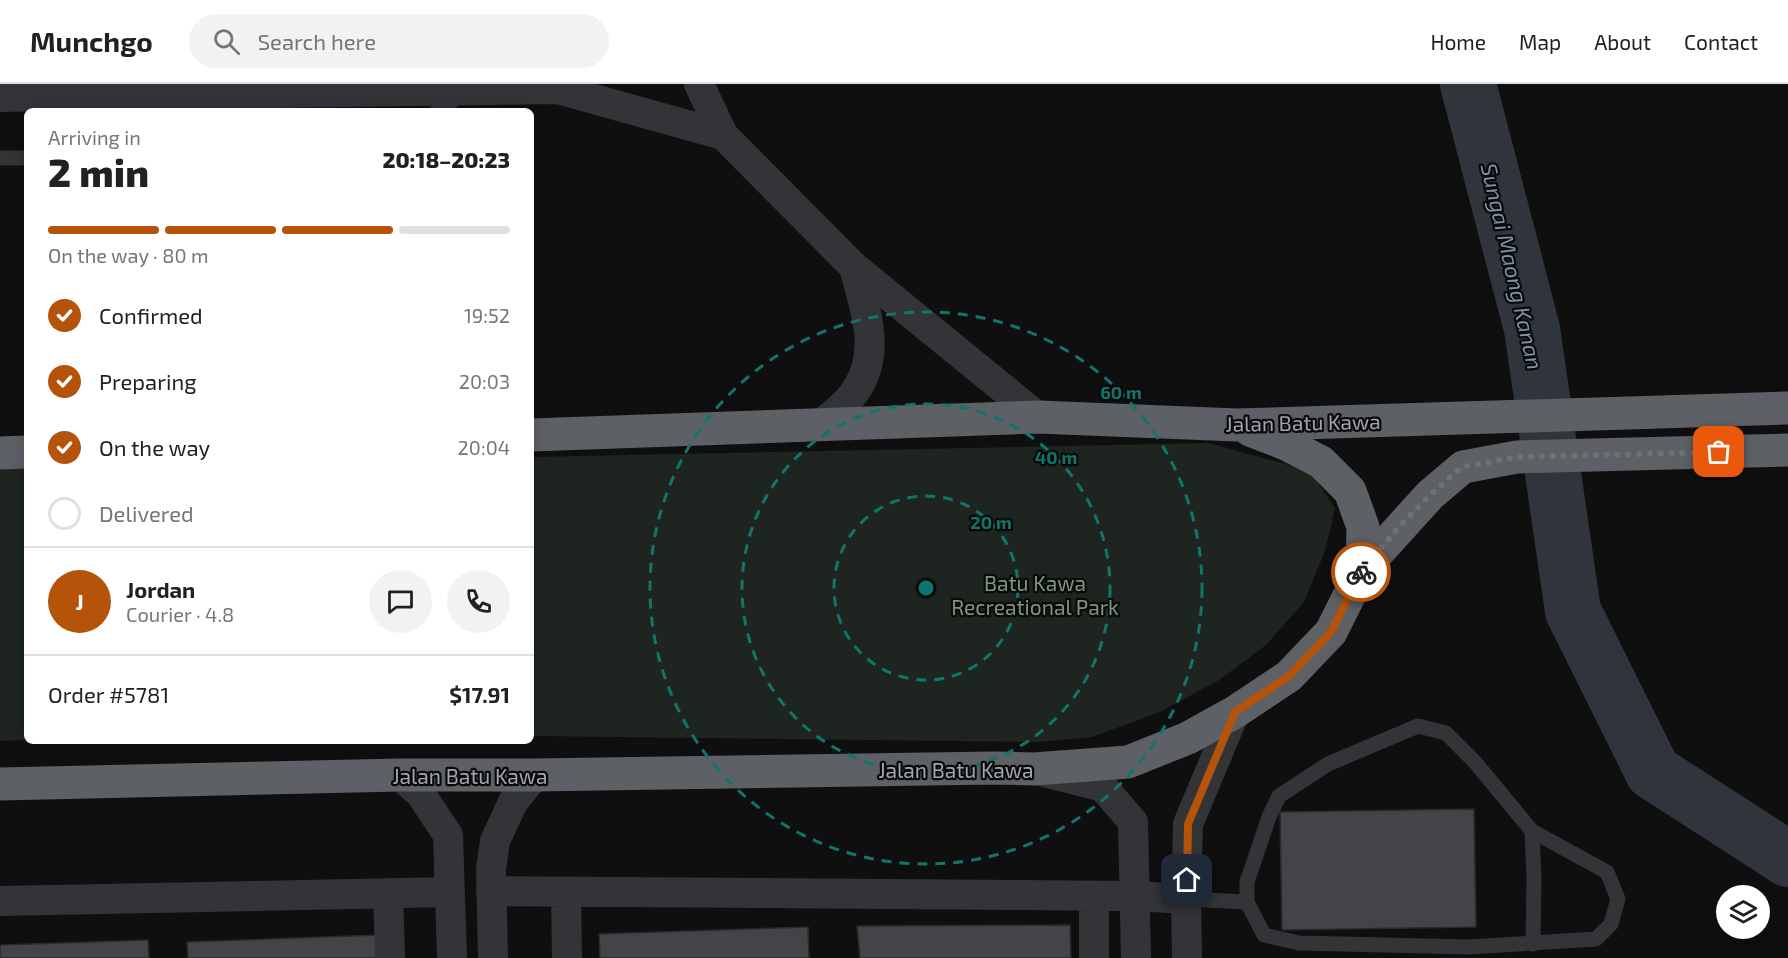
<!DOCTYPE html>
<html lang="en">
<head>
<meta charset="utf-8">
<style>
  body { margin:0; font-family:"Exo 2",sans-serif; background:#f2f2f2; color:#202124; height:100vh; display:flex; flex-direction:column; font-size:22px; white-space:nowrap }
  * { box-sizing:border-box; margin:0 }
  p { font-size:20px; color:#757577 }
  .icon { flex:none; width:33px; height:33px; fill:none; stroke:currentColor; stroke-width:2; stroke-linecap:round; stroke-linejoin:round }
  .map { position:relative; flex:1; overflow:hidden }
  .sheet { position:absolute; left:24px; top:24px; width:510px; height:636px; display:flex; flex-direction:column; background:#fff; border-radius:9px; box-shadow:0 3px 15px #0003 }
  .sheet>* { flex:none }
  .fabs { position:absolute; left:1716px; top:801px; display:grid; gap:12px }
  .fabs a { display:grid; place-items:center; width:54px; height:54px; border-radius:50%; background:#fff; box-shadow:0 3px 15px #0003; font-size:30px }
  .pin { position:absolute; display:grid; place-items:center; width:51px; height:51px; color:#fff; margin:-26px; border-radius:12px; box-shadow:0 3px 9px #0006 }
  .courier { position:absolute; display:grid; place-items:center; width:60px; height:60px; margin:-30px; border:4px solid #b45309; border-radius:50%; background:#fff; color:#222; box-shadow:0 2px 8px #0007 }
  .summary em { font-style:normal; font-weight:800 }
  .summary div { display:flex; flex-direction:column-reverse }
  .summary { display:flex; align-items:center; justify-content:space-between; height:102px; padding:0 24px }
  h1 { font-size:39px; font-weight:800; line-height:45px }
  .bar { display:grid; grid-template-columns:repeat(4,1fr); gap:9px 6px; align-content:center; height:72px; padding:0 24px }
  .bar i { height:8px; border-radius:4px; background:#e0e0e0 }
  .bar .selected { background:#b45309 }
  .bar p { grid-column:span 4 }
  .line { display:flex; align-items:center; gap:15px; padding:0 24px; border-top:2px solid #e0e0e0 }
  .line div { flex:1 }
  .round { display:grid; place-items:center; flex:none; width:63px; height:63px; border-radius:32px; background:#f2f2f2 }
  ol { padding:0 24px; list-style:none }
  li { display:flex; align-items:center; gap:18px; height:66px }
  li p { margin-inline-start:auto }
  li .icon { padding:6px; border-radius:50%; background:#b45309; color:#fff; stroke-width:4 }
  li:last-child { color:#757577 }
  li i { width:33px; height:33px; border:3px solid #e0e0e0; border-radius:50% }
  header { display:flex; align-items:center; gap:36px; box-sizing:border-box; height:84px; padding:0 30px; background:#fff; border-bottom:2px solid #e0e0e0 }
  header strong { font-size:28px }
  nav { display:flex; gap:33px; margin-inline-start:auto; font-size:21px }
  .search { width:420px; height:54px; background:#f2f2f2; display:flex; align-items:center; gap:15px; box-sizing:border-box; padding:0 21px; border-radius:33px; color:#757577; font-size:22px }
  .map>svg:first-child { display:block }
  .green { fill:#1e241f }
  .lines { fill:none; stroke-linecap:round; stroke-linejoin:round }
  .river { stroke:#2f353b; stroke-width:56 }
  .building { fill:#434448; stroke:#2a2a2c; stroke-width:1.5 }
  .lane { stroke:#333437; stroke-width:15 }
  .street { stroke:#333437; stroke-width:30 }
  .highway { stroke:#5d6065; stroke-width:33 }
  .done { stroke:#6f7177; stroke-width:6; stroke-dasharray:0 10.8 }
  .route { stroke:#b45309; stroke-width:8 }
  .ring { fill:none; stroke:#0f766e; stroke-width:3; stroke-dasharray:10 8 }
  .labels { text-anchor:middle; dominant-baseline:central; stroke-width:4.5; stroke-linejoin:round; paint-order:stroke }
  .street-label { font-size:21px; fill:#a2a6af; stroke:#0a0a0b }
  .park-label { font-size:21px; fill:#7b987d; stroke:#0a0a0b }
  .water-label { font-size:22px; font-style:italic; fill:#7d93a7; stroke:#0a0a0b }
  .centre { fill:#0f766e; stroke:#0a0a0b; stroke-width:3 }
  .ring-label { font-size:18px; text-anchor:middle; font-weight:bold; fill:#0f766e; stroke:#0a0a0b; stroke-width:4.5; stroke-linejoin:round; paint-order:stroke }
</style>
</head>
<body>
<header>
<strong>Munchgo</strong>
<div class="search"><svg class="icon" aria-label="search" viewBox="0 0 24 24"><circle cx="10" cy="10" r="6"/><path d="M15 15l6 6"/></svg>Search here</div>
<nav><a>Home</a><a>Map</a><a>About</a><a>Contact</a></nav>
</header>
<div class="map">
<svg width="1788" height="874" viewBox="0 0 1788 874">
  <rect width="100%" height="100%" fill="#0f0f10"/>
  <path class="green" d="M1208,359L1310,387L1335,424L1325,467L1304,518L1266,561L1219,596L1160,628L1092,653L1037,658L531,652V373Z
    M27,384V656L0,657V385Z"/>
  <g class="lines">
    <path class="river" d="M1468,0L1532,245L1573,527L1653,688L1788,775"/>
  </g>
  <path class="building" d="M1474,725L1476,843L1282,846L1280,728Z
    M1070,841L1071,874H860L857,842Z
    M808,843L809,874H600L599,850Z
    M379,851L380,874H188L187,858Z
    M148,856L149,874H0V861Z"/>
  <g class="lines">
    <path class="lane" d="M437,27L462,10
      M0,74H27
      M1418,642L1446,649L1474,677L1532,747L1607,788L1618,815L1611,840L1596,855L1469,863L1299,859L1264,851L1247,818V798L1269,733L1279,712L1328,680Z
      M1532,747L1534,795L1533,860
      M1186,815L1247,818"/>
    <path class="street" d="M699,0L723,51
      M0,13L558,5L723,51L854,183L1038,333
      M820,342C831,331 846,321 854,309C883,269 865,226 854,183
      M1044,688L1103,703L1133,738L1136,874
      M399,691L420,709L448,751L452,874
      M491,807L1135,812L1186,815
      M566,808L567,874
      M388,809L390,874
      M1094,812V874
      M0,817L450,808
      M493,874L491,785L495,757L513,718L535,691
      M1187,874L1186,815L1188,740L1235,628"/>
    <path class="highway" d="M1250,346L1286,360L1321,378L1350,407L1363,443L1362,486
      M531,351L1038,333L1237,341L1788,324
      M0,369L27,368
      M0,700L399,691H535L994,684L1034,685L1128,678L1188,654L1235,628L1289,592L1331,548L1362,486L1430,411L1463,383L1517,373L1788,366"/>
  </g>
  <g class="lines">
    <path class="done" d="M1361,488L1398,444L1430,411L1462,383L1517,373L1719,368"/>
    <path class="route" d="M1187,796L1188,740L1235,628L1289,592L1331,548L1361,488"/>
  </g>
  <g class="ring">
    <circle cx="926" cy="504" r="92"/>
    <circle cx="926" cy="504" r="184"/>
    <circle cx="926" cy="504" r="276"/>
  </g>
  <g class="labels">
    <g class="street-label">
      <text transform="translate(1303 338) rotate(-1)">Jalan Batu Kawa</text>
      <text x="956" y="685">Jalan Batu Kawa</text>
      <text x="470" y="691">Jalan Batu Kawa</text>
    </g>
    <g class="park-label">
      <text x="1035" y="498">Batu Kawa<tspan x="1035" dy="24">Recreational Park</tspan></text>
    </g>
    <g class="water-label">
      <text transform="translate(1513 182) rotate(77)">Sungai Maong Kanan</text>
    </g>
  </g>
  <circle cx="926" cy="504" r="9" class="centre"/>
  <g class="ring-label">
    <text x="1121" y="315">60 m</text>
    <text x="1056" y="380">40 m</text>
    <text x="991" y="445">20 m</text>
  </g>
</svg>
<div class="fabs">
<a><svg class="icon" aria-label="layers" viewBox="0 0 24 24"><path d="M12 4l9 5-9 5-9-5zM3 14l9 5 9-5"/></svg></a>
</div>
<div class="pin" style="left:1719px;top:368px;background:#ea580c"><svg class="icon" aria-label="bag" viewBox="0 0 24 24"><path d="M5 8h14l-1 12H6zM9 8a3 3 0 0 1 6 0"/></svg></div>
<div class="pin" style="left:1187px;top:796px;background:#1f2937"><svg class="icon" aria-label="home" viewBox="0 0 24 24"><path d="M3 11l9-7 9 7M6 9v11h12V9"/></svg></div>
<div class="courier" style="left:1361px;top:488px"><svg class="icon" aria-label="bike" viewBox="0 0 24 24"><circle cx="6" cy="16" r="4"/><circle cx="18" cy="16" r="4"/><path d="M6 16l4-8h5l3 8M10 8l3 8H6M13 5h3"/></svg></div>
<section class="sheet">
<div class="summary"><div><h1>2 min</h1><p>Arriving in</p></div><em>20:18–20:23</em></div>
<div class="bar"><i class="selected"></i><i class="selected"></i><i class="selected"></i><i></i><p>On the way · 80 m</p></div>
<ol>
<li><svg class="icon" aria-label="check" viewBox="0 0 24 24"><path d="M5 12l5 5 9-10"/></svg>Confirmed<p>19:52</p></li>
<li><svg class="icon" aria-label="check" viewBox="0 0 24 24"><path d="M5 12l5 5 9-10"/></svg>Preparing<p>20:03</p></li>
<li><svg class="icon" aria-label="check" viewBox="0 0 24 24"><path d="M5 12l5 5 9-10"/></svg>On the way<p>20:04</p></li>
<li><i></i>Delivered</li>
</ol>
<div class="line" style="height:108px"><b class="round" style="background:#b45309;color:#fff">J</b><div><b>Jordan</b><p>Courier · 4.8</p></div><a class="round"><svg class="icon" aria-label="chat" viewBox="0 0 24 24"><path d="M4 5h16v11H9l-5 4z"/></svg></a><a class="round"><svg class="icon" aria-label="phone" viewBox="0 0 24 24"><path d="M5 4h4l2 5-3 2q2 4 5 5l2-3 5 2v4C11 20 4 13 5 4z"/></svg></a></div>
<div class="line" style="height:78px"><div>Order #5781</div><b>$17.91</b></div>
</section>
</div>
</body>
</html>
